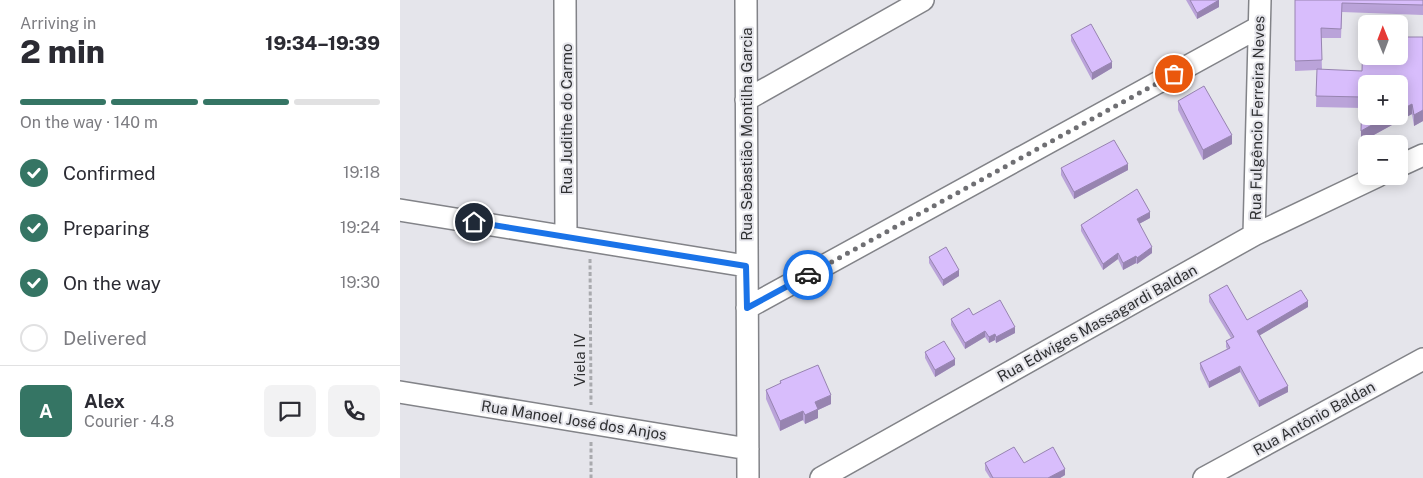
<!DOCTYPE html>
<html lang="en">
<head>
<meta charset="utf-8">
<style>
  body { margin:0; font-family:"Public Sans",sans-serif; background:#f2f2f3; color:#2b2b33; height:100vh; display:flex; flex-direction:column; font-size:19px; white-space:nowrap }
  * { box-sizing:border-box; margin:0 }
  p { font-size:16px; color:#7c7c81 }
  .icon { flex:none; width:28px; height:28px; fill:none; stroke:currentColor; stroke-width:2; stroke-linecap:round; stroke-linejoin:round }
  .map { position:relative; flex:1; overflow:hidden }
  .panel { display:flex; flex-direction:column; background:#fff; width:400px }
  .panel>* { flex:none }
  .needle { width:32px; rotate:359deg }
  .tools { position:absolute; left:958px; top:15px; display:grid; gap:10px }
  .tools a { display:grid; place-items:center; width:50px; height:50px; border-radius:8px; background:#fff; box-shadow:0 2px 12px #0003; font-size:25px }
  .pin { position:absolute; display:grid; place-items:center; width:42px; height:42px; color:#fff; margin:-21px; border:2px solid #fff; border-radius:50%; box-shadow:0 1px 5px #0007 }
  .courier { position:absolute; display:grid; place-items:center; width:50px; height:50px; margin:-25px; border:4px solid #1a73e8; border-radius:50%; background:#fff; color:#222; box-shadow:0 1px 6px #0007 }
  .headline em { font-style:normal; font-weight:800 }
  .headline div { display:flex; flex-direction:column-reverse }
  .headline { display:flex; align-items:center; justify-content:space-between; height:85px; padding:0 20px }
  h1 { font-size:32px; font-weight:800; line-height:38px }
  .bar { display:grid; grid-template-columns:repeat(4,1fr); gap:8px 5px; align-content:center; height:60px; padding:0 20px }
  .bar i { height:6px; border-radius:4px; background:#e1e1e2 }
  .bar .selected { background:#357564 }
  .bar p { grid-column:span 4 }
  .line { display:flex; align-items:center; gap:12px; padding:0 20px; border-top:1px solid #e1e1e2 }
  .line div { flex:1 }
  .round { display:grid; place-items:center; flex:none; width:52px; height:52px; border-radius:8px; background:#f2f2f3 }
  ol { padding:0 20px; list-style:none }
  li { display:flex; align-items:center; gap:15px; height:55px }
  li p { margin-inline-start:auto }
  li .icon { padding:5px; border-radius:50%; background:#357564; color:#fff; stroke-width:4 }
  li:last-child { color:#7c7c81 }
  li i { width:28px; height:28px; border:2px solid #e1e1e2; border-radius:50% }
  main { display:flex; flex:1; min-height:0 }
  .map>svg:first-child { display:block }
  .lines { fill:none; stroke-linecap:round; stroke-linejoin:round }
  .street-casing { stroke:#828388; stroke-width:24 }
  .path { stroke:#a9aaae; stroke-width:3; stroke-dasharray:4 2.5; stroke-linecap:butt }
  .street { stroke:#fff; stroke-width:21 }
  .wall { fill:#baa3d9 }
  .shaded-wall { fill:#9784b0 }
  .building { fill:#d8bdfc; stroke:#9784b0 }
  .done { stroke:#6f6f73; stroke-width:5; stroke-dasharray:0 9 }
  .route { stroke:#1a73e8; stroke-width:6 }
  .labels { text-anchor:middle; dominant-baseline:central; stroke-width:4; stroke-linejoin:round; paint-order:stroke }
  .street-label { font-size:15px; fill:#2f3032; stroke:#e5e5eb }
</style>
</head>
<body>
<main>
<section class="panel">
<div class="headline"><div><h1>2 min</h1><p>Arriving in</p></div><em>19:34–19:39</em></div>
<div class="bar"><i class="selected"></i><i class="selected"></i><i class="selected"></i><i></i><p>On the way · 140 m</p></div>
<ol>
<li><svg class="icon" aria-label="check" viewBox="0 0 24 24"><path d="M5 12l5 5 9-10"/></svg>Confirmed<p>19:18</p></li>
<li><svg class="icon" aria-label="check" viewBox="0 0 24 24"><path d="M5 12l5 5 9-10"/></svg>Preparing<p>19:24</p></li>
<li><svg class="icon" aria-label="check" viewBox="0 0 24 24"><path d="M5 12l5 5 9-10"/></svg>On the way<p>19:30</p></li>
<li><i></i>Delivered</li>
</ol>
<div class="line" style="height:90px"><b class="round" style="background:#357564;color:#fff">A</b><div><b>Alex</b><p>Courier · 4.8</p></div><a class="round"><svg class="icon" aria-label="chat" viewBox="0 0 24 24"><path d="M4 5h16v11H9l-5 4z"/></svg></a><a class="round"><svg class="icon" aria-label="phone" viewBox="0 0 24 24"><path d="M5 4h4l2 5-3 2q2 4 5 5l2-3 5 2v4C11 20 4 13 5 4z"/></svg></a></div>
</section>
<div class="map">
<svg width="1023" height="478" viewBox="0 0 1023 478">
  <rect width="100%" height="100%" fill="#e5e5eb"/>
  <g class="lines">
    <g class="street-casing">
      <path id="street" d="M165,0L166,237
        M346,0L348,478
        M346,100L523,0
        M999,166L1023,155
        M0,210L346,266
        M854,235L860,0
        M347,308L859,27
        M0,392L348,449
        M421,478L854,235L978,176
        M804,478L1023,359"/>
    </g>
    <path class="path" d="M190,259L191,405
      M191,442V478"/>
    <use href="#street" class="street"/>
  </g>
  <path class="wall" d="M786,0H819V7L797,19Z
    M895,0H1023V15L942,12L941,38H921L922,70L962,71L1023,37V121L1014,126L1012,114L961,142L962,108L916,107L917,70L895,71Z
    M671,35L712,68L692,80L671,41Z
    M778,101L832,144L803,160L778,110Z
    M661,168L728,170L674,199L661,175Z
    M750,218L739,224L752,253L737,264L736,263L723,270L718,259L703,270L681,231V225Z
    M529,257L559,276L543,286L529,263Z
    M809,295L847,320L908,307L860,335L888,392L859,407L840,372L809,388L800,369V363L827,349L826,347V341L831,338L809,302Z
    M573,315L615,333L596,343L595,340L589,343L585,337L565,349L551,325V319Z
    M525,352L555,365L535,377L525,358Z
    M380,381L431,404L418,410V418L405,424L403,420L380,431L366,399V390L380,384Z
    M585,463H624L665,475L660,478H590L585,470Z"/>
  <path class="shaded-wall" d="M819,0V7L797,19V13Z
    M712,62V68L692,80V73Z
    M1012,104V114L961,142V131L988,116H999V111Z
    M1023,110V121L1014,126V115Z
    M832,135V144L803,160V150Z
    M728,164V170L674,199V192Z
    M750,212V218L737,225V219Z
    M752,247V253L737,264V258Z
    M718,253V259L703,270V264Z
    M736,256V263L723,270V263Z
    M559,270V276L543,286V280Z
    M908,301V307L857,337V331Z
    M615,327V333L596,343V337Z
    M585,331V337L565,349V343Z
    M595,334V340L589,343V337Z
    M555,359V365L535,377V370Z
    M840,366V372L809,388V382Z
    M888,386V392L859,407V401Z
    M431,395V404L418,410V418L405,424V415L415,402Z
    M403,411V420L380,431V421Z
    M665,469V475L660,478H648Z"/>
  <path class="building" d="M790,0H819L797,13Z
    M895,0H1023V5L942,3L941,29L921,28L922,60L895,61Z
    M691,24L712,62L692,73L671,35Z
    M963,37H966V56H999V37H1023V110L1014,115L1012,104L999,111V84H966V116H988L961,131L962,97L916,96L917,69L962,71Z
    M804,86L832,135L803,150L778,101Z
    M714,140L728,164L674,192L661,168Z
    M737,189L750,212L737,219L752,247L737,258L736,256L723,263L718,253L703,264L681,225Z
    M546,247L559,270L543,280L529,257Z
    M827,285L847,320L901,290L908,301L857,331L888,386L859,401L840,366L809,382L800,363L830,348L826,341L834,337L809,295Z
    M600,300L615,327L596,337L595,334L589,337L585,331L565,343L551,319L569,308L573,315Z
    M544,341L555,359L535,370L525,352Z
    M418,365L431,395L415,402L418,409L405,415L403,411L380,421L366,390L381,383L380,381Z
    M614,447L624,463L653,447L665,469L648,478H593L585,463Z"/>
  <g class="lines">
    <path class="done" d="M408,275L774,74"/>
    <path class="route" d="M74,222L346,266L347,308L408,275"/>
  </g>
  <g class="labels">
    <g class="street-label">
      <text transform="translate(857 118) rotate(-89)">Rua Fulgêncio Ferreira Neves</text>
      <text transform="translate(166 119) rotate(-90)">Rua Judithe do Carmo</text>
      <text transform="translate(346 134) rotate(-90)">Rua Sebastião Montilha Garcia</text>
      <text transform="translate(697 323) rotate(-29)">Rua Edwiges Massagardi Baldan</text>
      <text transform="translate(179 360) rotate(-90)">Viela IV</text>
      <text transform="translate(914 418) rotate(-29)">Rua Antônio Baldan</text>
      <text transform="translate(174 420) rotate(9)">Rua Manoel José dos Anjos</text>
    </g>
  </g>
</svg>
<div class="tools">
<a><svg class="needle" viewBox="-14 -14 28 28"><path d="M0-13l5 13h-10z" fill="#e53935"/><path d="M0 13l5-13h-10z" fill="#7c7c81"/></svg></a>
<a>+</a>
<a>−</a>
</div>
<div class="pin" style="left:774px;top:74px;background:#ea580c"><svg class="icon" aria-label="bag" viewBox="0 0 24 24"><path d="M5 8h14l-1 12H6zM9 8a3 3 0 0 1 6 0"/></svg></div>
<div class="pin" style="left:74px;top:222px;background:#1f2937"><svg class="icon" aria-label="home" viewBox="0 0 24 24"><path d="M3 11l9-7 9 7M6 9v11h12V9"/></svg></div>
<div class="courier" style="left:408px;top:275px"><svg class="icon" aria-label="car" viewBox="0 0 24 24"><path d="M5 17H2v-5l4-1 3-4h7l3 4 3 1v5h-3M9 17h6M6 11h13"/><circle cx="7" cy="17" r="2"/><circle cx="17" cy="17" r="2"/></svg></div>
</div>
</main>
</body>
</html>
